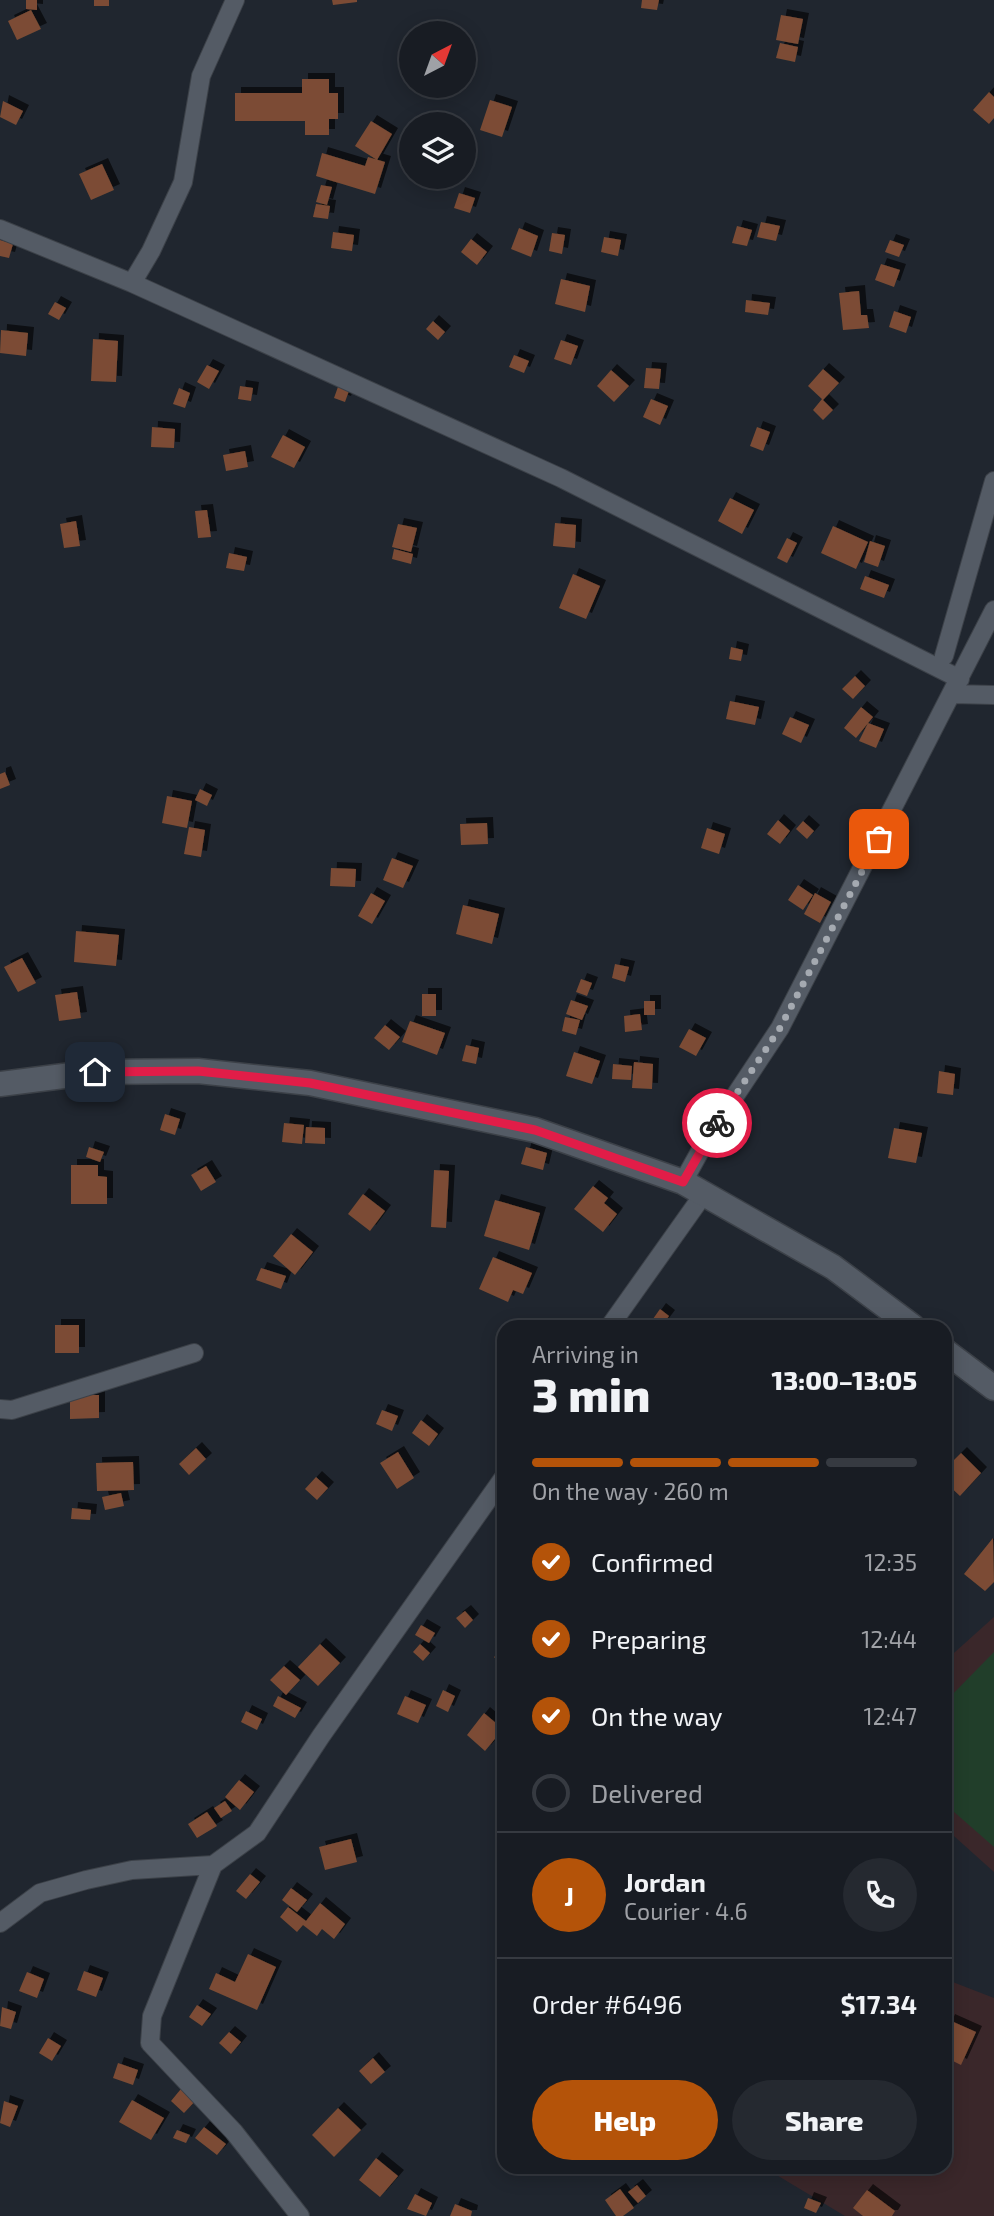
<!DOCTYPE html>
<html lang="en">
<head>
<meta charset="utf-8">
<style>
  body { margin:0; font-family:"Exo 2",sans-serif; background:#252930; color:#f1f3f6; height:100vh; display:flex; flex-direction:column; font-size:26px; white-space:nowrap }
  * { box-sizing:border-box; margin:0 }
  p { font-size:23px; color:#9fa1a6 }
  .icon { flex:none; width:38px; height:38px; fill:none; stroke:currentColor; stroke-width:2; stroke-linecap:round; stroke-linejoin:round }
  .map { position:relative; flex:1; overflow:hidden }
  .drawer { position:absolute; left:497px; top:1320px; width:455px; height:854px; display:flex; flex-direction:column; background:#181c23; border-radius:21px; box-shadow:0 4px 18px #0003,0 0 0 2px #363a41 }
  .drawer>* { flex:none }
  .needle { width:46px; rotate:41deg }
  .tools { position:absolute; left:399px; top:21px; display:grid; gap:14px }
  .tools a { display:grid; place-items:center; width:77px; height:77px; border-radius:50%; background:#181c23; box-shadow:0 4px 18px #0003,0 0 0 2px #363a41; font-size:35px }
  .pin { position:absolute; display:grid; place-items:center; width:60px; height:60px; color:#fff; margin:-30px; border-radius:14px; box-shadow:0 4px 10px #0006 }
  .courier { position:absolute; display:grid; place-items:center; width:70px; height:70px; margin:-35px; border:5px solid #e11d48; border-radius:50%; background:#fff; color:#222; box-shadow:0 2px 9px #0007 }
  .summary em { font-style:normal; font-weight:800 }
  .summary div { display:flex; flex-direction:column-reverse }
  .summary { display:flex; align-items:center; justify-content:space-between; height:119px; padding:0 35px }
  h1 { font-size:46px; font-weight:800; line-height:52px }
  .bar { display:grid; grid-template-columns:repeat(4,1fr); gap:10px 7px; align-content:center; height:84px; padding:0 35px }
  .bar i { height:9px; border-radius:5px; background:#363a41 }
  .bar .active { background:#b45309 }
  .bar p { grid-column:span 4 }
  .line { display:flex; align-items:center; gap:18px; padding:0 35px; border-top:2px solid #363a41 }
  .line div { flex:1 }
  .round { display:grid; place-items:center; flex:none; width:74px; height:74px; border-radius:37px; background:#252930 }
  ol { padding:0 35px; list-style:none }
  li { display:flex; align-items:center; gap:21px; height:77px }
  li p { margin-inline-start:auto }
  li .icon { padding:7px; border-radius:50%; background:#b45309; color:#fff; stroke-width:4 }
  li:last-child { color:#9fa1a6 }
  li i { width:38px; height:38px; border:4px solid #363a41; border-radius:50% }
  .primary-button { display:flex; gap:14px; margin-top:auto; padding:14px 35px }
  .primary-button a { flex:1; height:80px; border-radius:42px; background:#b45309; color:#fff; font-size:28px; font-weight:800; line-height:80px; text-align:center }
  .primary-button a+a { background:#252930; color:#f1f3f6 }
  .map>svg:first-child { display:block }
  .education { fill:#3a272a }
  .green { fill:#213e2a }
  .building { fill:#7b4c34; filter:url(#shadow) }
  .lines { fill:none; stroke-linecap:round; stroke-linejoin:round }
  .street-casing { stroke:#3c4148; stroke-width:20 }
  .secondary-casing { stroke:#3c4148; stroke-width:27 }
  .street { stroke:#545b65; stroke-width:18 }
  .secondary { stroke:#545b65; stroke-width:24 }
  .done { stroke:#a5aab1; stroke-width:7; stroke-dasharray:0 12.6 }
  .route { stroke:#e11d48; stroke-width:9 }
</style>
</head>
<body>
<div class="map">
<svg width="994" height="2216" viewBox="0 0 994 2216">
  <defs>
    <filter id="shadow"><feDropShadow dx="6" dy="-6" stdDeviation="0" flood-color="#0009"/></filter>
  </defs>
  <rect width="100%" height="100%" fill="#20262f"/>
  <path class="education" d="M994,1617V1872L945,1828V1661Z
    M945,1979L994,1998V2216H845L765,2168L945,2166Z"/>
  <path class="green" d="M994,1652V1847L945,1804V1702Z"/>
  <path class="building" d="M26,0H37V10L26,9Z
    M94,0H109V6H94Z
    M332,0H357V2L333,5Z
    M642,0H659L657,10L641,8Z
    M31,10L41,29L17,40L8,21Z
    M781,15L803,19L798,44L776,40Z
    M780,43L798,47L795,62L776,58Z
    M302,79H329V93H338V119H329V135H305V121H235V93H302Z
    M989,92L994,97V118L989,124L973,110Z
    M490,100L512,107L502,137L480,130Z
    M3,101L23,111L16,125L0,117Z
    M371,121L392,134L377,160L355,146Z
    M322,153L365,166L368,157L385,162L375,194L316,176Z
    M102,164L114,190L91,200L79,174Z
    M321,185L332,187L327,205L316,202Z
    M459,193L475,198L470,213L454,208Z
    M316,204L330,206L328,219L313,217Z
    M761,222L780,226L776,241L757,237Z
    M737,226L752,230L747,246L732,243Z
    M519,228L538,236L531,257L511,249Z
    M333,232L354,235L352,251L331,248Z
    M552,233L565,235L562,254L549,251Z
    M604,237L621,240L618,256L601,252Z
    M471,239L487,252L477,265L461,252Z
    M0,240L13,244L9,258L0,256Z
    M890,240L904,245L899,257L885,252Z
    M881,264L900,270L894,287L875,280Z
    M561,279L590,286L585,312L555,304Z
    M859,291L861,315H867L869,328L843,330L839,293Z
    M746,300L770,303L768,315L745,312Z
    M55,302L66,308L59,320L48,314Z
    M894,311L911,317L906,333L889,327Z
    M433,321L445,332L438,340L426,329Z
    M1,330L28,333L26,356L0,353Z
    M93,339L118,341L116,382L91,381Z
    M561,340L578,346L571,365L554,359Z
    M514,355L529,361L524,373L509,367Z
    M207,365L219,371L209,389L197,382Z
    M646,368L661,369L659,389L644,388Z
    M823,369L839,383L823,400L808,386Z
    M611,370L629,386L614,402L597,386Z
    M339,384L350,388L345,402L334,398Z
    M240,386L253,388L251,401L238,399Z
    M179,388L190,393L185,408L173,404Z
    M651,399L668,406L660,425L643,417Z
    M822,399L833,410L823,420L813,410Z
    M152,427L175,429L174,448L151,447Z
    M757,427L770,432L763,451L750,446Z
    M283,435L305,447L294,468L271,457Z
    M245,451L248,467L226,471L223,455Z
    M730,498L754,510L742,534L718,521Z
    M207,510L211,537L198,538L195,511Z
    M76,521L80,546L64,548L60,524Z
    M555,523L576,525L575,548L553,546Z
    M398,524L417,528L411,552L392,547Z
    M833,526L868,542L856,569L821,553Z
    M787,538L797,543L787,563L777,558Z
    M870,541L885,546L878,567L864,562Z
    M394,549L413,554L411,564L392,559Z
    M229,553L247,557L244,571L226,568Z
    M573,574L600,586L586,619L559,608Z
    M865,576L889,585L884,598L860,589Z
    M731,647L743,650L741,661L729,659Z
    M855,676L865,686L853,699L842,689Z
    M730,701L759,707L755,725L726,719Z
    M861,707L873,717L856,738L844,728Z
    M790,717L809,725L801,743L782,734Z
    M868,723L884,729L876,748L859,741Z
    M5,772L10,785L0,789V774Z
    M200,789L212,795L207,806L195,800Z
    M167,796L192,801L187,828L162,823Z
    M778,820L790,831L780,844L767,834Z
    M803,821L814,831L807,839L796,829Z
    M487,823L488,844L461,845L460,824Z
    M189,827L205,830L201,857L184,854Z
    M707,828L725,834L719,854L701,848Z
    M392,858L413,866L403,888L383,880Z
    M331,868L356,869L355,887L330,886Z
    M798,885L813,895L803,910L788,900Z
    M371,893L385,901L372,924L358,916Z
    M815,893L831,902L820,923L804,914Z
    M463,905L499,914L492,944L456,934Z
    M76,931L119,935L116,966L74,962Z
    M22,958L36,983L18,992L4,967Z
    M615,964L629,967L625,982L612,978Z
    M581,979L592,983L587,996L576,992Z
    M77,992L81,1018L59,1021L55,995Z
    M422,994H436V1016H422Z
    M571,1000L588,1006L582,1020L566,1014Z
    M644,1001H655V1015H644Z
    M640,1014L642,1030L625,1032L624,1016Z
    M565,1017L580,1020L576,1035L562,1031Z
    M410,1021L445,1033L437,1055L402,1042Z
    M385,1025L400,1037L389,1050L374,1038Z
    M689,1029L706,1038L696,1056L679,1047Z
    M466,1045L479,1048L476,1064L462,1061Z
    M574,1052L600,1061L592,1084L566,1076Z
    M634,1062L653,1064L652,1089L632,1088Z
    M613,1064L632,1066L631,1080L612,1079Z
    M939,1071L955,1074L953,1095L937,1093Z
    M165,1114L180,1119L175,1135L160,1130Z
    M284,1123L304,1125L302,1144L282,1142Z
    M306,1127L325,1128V1144L305,1143Z
    M894,1128L922,1133L916,1163L888,1158Z
    M89,1147L104,1152L100,1162L86,1157Z
    M526,1147L547,1153L543,1170L521,1164Z
    M71,1165H98V1176L107,1177V1204H71Z
    M206,1166L216,1182L201,1191L191,1175Z
    M434,1170L449,1171L446,1228L431,1227Z
    M593,1186L608,1198L604,1203L617,1214L603,1232L574,1209Z
    M363,1194L385,1211L370,1231L348,1214Z
    M495,1200L540,1213L529,1250L484,1236Z
    M291,1234L313,1252L295,1275L273,1256Z
    M493,1257L532,1273L523,1294L513,1290L508,1302L479,1289Z
    M261,1268L286,1276L281,1289L256,1280Z
    M660,1309L669,1316L663,1324L667,1326H648Z
    M55,1325H79V1353H55Z
    M70,1395H99V1418L70,1419Z
    M382,1410L398,1416L392,1431L376,1424Z
    M421,1420L438,1434L429,1446L412,1433Z
    M196,1448L206,1459L189,1475L179,1464Z
    M398,1452L414,1478L397,1489L380,1463Z
    M961,1453L981,1473L960,1496L945,1482V1469Z
    M133,1462L134,1490L97,1491L96,1463Z
    M316,1477L328,1488L317,1500L305,1489Z
    M121,1493L124,1506L105,1510L102,1497Z
    M72,1508L91,1510L90,1520L71,1519Z
    M993,1538L994,1582L985,1591L964,1574Z
    M465,1611L473,1620L465,1628L456,1618Z
    M421,1625L435,1633L429,1643L415,1635Z
    M320,1644L340,1663L318,1686L298,1667Z
    M420,1644L430,1653L423,1661L413,1652Z
    M504,1648V1668L494,1657Z
    M284,1666L300,1680L286,1695L270,1680Z
    M443,1690L455,1696L448,1712L436,1706Z
    M278,1696L301,1708L295,1718L273,1706Z
    M405,1696L426,1705L418,1723L397,1714Z
    M246,1711L262,1719L257,1730L241,1722Z
    M484,1713L503,1729L485,1751L467,1735Z
    M239,1780L254,1792L240,1810L225,1797Z
    M225,1801L232,1811L221,1818L214,1808Z
    M207,1812L217,1826L197,1838L188,1824Z
    M351,1839L357,1862L325,1870L319,1847Z
    M250,1874L260,1882L246,1899L236,1891Z
    M291,1888L307,1900L297,1912L282,1900Z
    M320,1903L345,1924L334,1939L322,1929L317,1936L303,1925L297,1932L280,1917L288,1907L306,1921Z
    M248,1954L276,1967L257,2010L209,1989L216,1973L235,1982Z
    M84,1971L103,1978L96,1997L77,1990Z
    M27,1972L44,1979L37,1998L19,1991Z
    M197,2005L211,2014L202,2026L189,2017Z
    M2,2007L16,2012L11,2029L0,2026Z
    M949,2020L976,2032L961,2065L945,2057V2030Z
    M229,2032L241,2042L231,2054L219,2043Z
    M48,2038L61,2046L52,2061L39,2053Z
    M373,2058L385,2072L371,2084L359,2071Z
    M118,2063L138,2070L133,2085L113,2078Z
    M185,2084L199,2097L184,2113L171,2101Z
    M132,2100L164,2118L151,2140L119,2122Z
    M4,2101L18,2106L10,2127L0,2123Z
    M338,2108L361,2130L334,2157L312,2135Z
    M204,2127L226,2144L217,2155L195,2138Z
    M177,2130L190,2135L186,2143L173,2138Z
    M376,2158L398,2176L380,2197L359,2180Z
    M637,2185L646,2196L638,2203L628,2192Z
    M620,2189L634,2208L623,2216H616L605,2200Z
    M867,2190L895,2211L892,2216H863L853,2208Z
    M415,2194L432,2203L426,2216L407,2209Z
    M808,2198L821,2203L816,2213L804,2208Z
    M455,2204L472,2211L471,2216H450Z"/>
  <g class="lines">
    <g class="street-casing">
      <path id="street" d="M0,229L132,283L151,251L183,182L201,76L235,0
        M132,283L561,478L960,679
        M944,656L994,481
        M952,694L994,695
        M683,1182L709,1135L780,1028L994,610
        M610,1326L703,1195
        M0,1409L12,1410L194,1353
        M213,1865L152,2016L150,2043L234,2132L300,2216
        M0,1923L40,1893L86,1880L132,1870L213,1865L257,1833L321,1736L504,1477"/>
    </g>
    <g class="secondary-casing">
      <path id="secondary" d="M0,1084L95,1072L198,1071L310,1083L535,1130L683,1182L833,1267L912,1326
        M945,1351L994,1388"/>
    </g>
    <use href="#street" class="street"/>
    <use href="#secondary" class="secondary"/>
  </g>
  <g class="lines">
    <path class="done" d="M717,1123L780,1028L879,839"/>
    <path class="route" d="M95,1072L198,1071L310,1083L535,1130L683,1182L717,1123"/>
  </g>
</svg>
<div class="tools">
<a><svg class="needle" viewBox="-14 -14 28 28"><path d="M0-13l5 13h-10z" fill="#e53935"/><path d="M0 13l5-13h-10z" fill="#9fa1a6"/></svg></a>
<a><svg class="icon" aria-label="layers" viewBox="0 0 24 24"><path d="M12 4l9 5-9 5-9-5zM3 14l9 5 9-5"/></svg></a>
</div>
<div class="pin" style="left:879px;top:839px;background:#ea580c"><svg class="icon" aria-label="bag" viewBox="0 0 24 24"><path d="M5 8h14l-1 12H6zM9 8a3 3 0 0 1 6 0"/></svg></div>
<div class="pin" style="left:95px;top:1072px;background:#1f2937"><svg class="icon" aria-label="home" viewBox="0 0 24 24"><path d="M3 11l9-7 9 7M6 9v11h12V9"/></svg></div>
<div class="courier" style="left:717px;top:1123px"><svg class="icon" aria-label="bike" viewBox="0 0 24 24"><circle cx="6" cy="16" r="4"/><circle cx="18" cy="16" r="4"/><path d="M6 16l4-8h5l3 8M10 8l3 8H6M13 5h3"/></svg></div>
<section class="drawer">
<div class="summary"><div><h1>3 min</h1><p>Arriving in</p></div><em>13:00–13:05</em></div>
<div class="bar"><i class="active"></i><i class="active"></i><i class="active"></i><i></i><p>On the way · 260 m</p></div>
<ol>
<li><svg class="icon" aria-label="check" viewBox="0 0 24 24"><path d="M5 12l5 5 9-10"/></svg>Confirmed<p>12:35</p></li>
<li><svg class="icon" aria-label="check" viewBox="0 0 24 24"><path d="M5 12l5 5 9-10"/></svg>Preparing<p>12:44</p></li>
<li><svg class="icon" aria-label="check" viewBox="0 0 24 24"><path d="M5 12l5 5 9-10"/></svg>On the way<p>12:47</p></li>
<li><i></i>Delivered</li>
</ol>
<div class="line" style="height:126px"><b class="round" style="background:#b45309;color:#fff">J</b><div><b>Jordan</b><p>Courier · 4.6</p></div><a class="round"><svg class="icon" aria-label="phone" viewBox="0 0 24 24"><path d="M5 4h4l2 5-3 2q2 4 5 5l2-3 5 2v4C11 20 4 13 5 4z"/></svg></a></div>
<div class="line" style="height:91px"><div>Order #6496</div><b>$17.34</b></div>
<div class="primary-button"><a>Help</a><a>Share</a></div>
</section>
</div>
</body>
</html>
